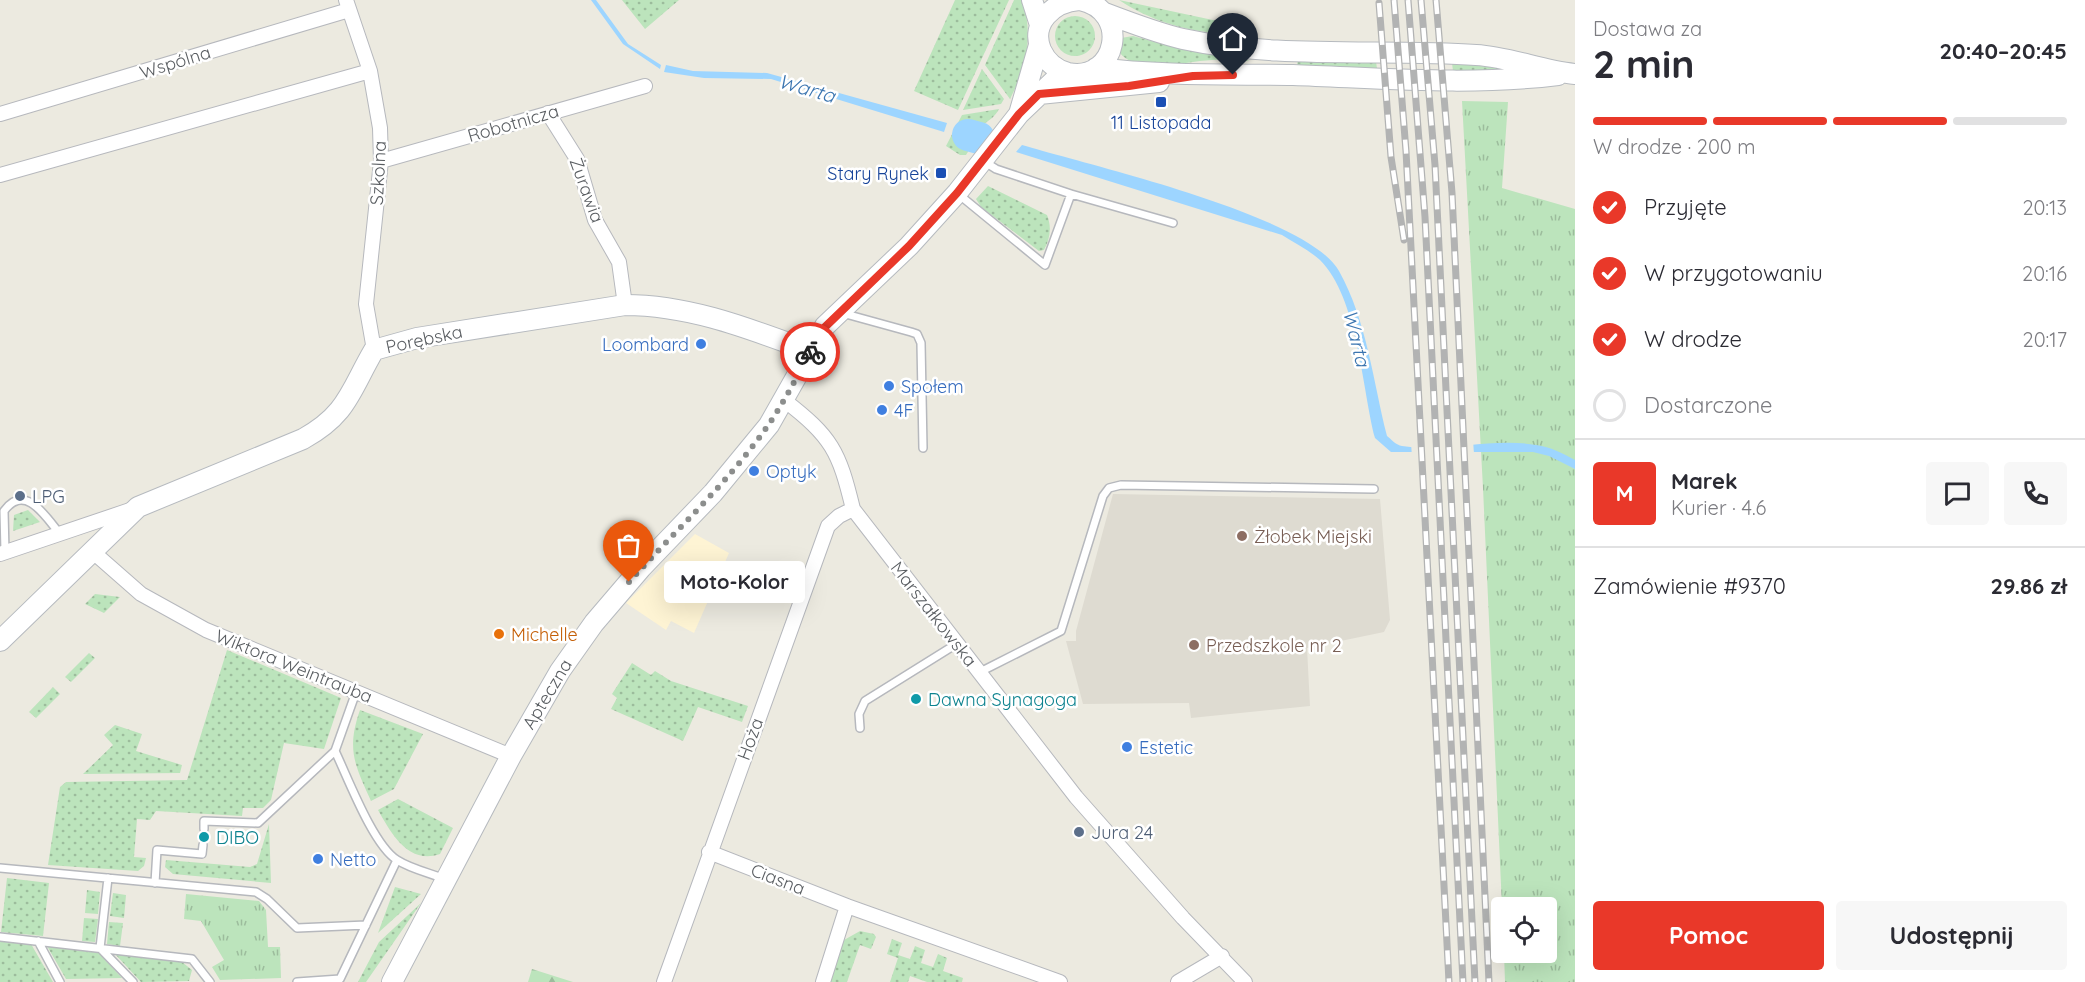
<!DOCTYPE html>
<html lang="pl">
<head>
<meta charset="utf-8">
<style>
  body { margin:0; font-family:Quicksand,sans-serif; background:#f7f7f7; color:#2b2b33; height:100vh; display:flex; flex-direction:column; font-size:22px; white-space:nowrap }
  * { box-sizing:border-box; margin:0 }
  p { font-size:20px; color:#7c7c81 }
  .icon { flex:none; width:33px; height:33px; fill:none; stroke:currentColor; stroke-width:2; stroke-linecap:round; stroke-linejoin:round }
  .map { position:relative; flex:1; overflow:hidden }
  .sheet { display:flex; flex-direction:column; background:#fff; width:510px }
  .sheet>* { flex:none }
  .controls { position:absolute; left:1491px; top:897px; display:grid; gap:12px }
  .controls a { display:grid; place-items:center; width:66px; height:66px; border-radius:6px; background:#fff; box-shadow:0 6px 24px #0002; font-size:30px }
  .pin { position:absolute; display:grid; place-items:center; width:51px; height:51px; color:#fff; margin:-62px -26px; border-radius:50% 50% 50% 0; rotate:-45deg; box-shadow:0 0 6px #0007 }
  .pin .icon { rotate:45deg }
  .courier { position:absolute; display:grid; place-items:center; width:60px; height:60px; margin:-30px; border:4px solid #e93829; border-radius:50%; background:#fff; color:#222; box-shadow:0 2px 8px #0007 }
  .bubble { position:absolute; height:42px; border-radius:6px; background:#fff; box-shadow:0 6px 24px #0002; font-size:20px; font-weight:700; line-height:42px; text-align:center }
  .head em { font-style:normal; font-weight:700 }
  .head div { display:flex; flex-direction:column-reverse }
  .head { display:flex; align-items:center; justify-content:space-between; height:102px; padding:0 18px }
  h1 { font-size:39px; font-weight:700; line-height:45px }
  .bar { display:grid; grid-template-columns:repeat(4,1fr); gap:9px 6px; align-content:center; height:72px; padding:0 18px }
  .bar i { height:8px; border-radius:4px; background:#e1e1e2 }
  .bar .on { background:#e93829 }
  .bar p { grid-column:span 4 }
  .line { display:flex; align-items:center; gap:15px; padding:0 18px; border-top:2px solid #e1e1e2 }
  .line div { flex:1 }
  .round { display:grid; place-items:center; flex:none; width:63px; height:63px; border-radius:6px; background:#f7f7f7 }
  ol { padding:0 18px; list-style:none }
  li { display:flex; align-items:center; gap:18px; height:66px }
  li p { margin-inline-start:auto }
  li .icon { padding:6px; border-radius:50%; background:#e93829; color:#fff; stroke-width:4 }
  li:last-child { color:#7c7c81 }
  li i { width:33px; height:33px; border:3px solid #e1e1e2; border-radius:50% }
  .primary-button { display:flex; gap:12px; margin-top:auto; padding:12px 18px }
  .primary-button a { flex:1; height:69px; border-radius:6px; background:#e93829; color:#fff; font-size:24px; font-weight:700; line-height:69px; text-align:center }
  .primary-button a+a { background:#f7f7f7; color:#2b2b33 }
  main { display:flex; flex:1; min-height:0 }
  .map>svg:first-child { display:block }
  .commercial { fill:#fef4d4 }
  .education { fill:#dedbd1 }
  .grass { fill:url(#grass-dots) }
  .forest { fill:url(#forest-firs) }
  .park { fill:url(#park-tufts) }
  .water { fill:#9dd5ff }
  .pier { fill:#eceae0 }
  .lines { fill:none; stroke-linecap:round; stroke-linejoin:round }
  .river { stroke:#9dd5ff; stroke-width:32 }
  .lane-casing { stroke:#b6b8bd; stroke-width:10 }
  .street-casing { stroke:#b6b8bd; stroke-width:16 }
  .secondary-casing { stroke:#b6babf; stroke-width:22 }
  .lane { stroke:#fff; stroke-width:7 }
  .street { stroke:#fff; stroke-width:14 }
  .secondary { stroke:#fff; stroke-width:20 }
  .rail-casing { stroke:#b2b3b3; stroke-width:7 }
  .rail { stroke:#fff; stroke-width:4.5; stroke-dasharray:14; stroke-linecap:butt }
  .done { stroke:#8c8e8d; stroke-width:6; stroke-dasharray:0 10.8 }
  .route { stroke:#e93829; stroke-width:8 }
  .transit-dot { fill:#1a4fb4; stroke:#fff; stroke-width:2 }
  .shop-dot { fill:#3f7fe0; stroke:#fff; stroke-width:2 }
  .service-dot { fill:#5c6f8a; stroke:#fff; stroke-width:2 }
  .education-dot { fill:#8d6e63; stroke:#fff; stroke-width:2 }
  .food-dot { fill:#e8710a; stroke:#fff; stroke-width:2 }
  .culture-dot { fill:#0f9aa8; stroke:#fff; stroke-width:2 }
  .labels { text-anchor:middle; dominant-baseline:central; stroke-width:5; stroke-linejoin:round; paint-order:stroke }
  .street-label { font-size:18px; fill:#595d61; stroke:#fff }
  .transit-label { font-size:18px; fill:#164399; stroke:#fff }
  .shop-label { font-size:18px; fill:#366cbe; stroke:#fff; text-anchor:start }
  .service-label { font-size:18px; fill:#4e5e75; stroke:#fff; text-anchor:start }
  .education-label { font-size:18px; fill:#785e54; stroke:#fff; text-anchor:start }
  .food-label { font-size:18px; fill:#c56008; stroke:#fff; text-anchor:start }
  .culture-label { font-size:18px; fill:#0d838f; stroke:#fff; text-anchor:start }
  .water-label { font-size:20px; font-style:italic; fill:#3b75b0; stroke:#fff }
</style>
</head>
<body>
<main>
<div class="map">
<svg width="1575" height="982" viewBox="0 0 1575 982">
  <defs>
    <pattern id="grass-dots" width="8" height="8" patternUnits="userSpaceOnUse" patternTransform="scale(1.5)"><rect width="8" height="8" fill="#bce4bc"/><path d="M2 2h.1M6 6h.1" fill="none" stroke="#9cbc9c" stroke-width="1.8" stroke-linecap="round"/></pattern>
    <pattern id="forest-firs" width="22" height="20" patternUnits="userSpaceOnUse" patternTransform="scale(1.5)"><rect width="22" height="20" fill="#bce4bc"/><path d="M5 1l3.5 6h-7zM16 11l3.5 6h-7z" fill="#9cbc9c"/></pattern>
    <pattern id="park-tufts" width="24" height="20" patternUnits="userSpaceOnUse" patternTransform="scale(1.5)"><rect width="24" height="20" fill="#bce4bc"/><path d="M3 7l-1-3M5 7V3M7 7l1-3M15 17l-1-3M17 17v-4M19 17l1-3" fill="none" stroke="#9cbc9c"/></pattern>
  </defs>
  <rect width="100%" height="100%" fill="#eceae0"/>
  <path class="commercial" d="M695,534L729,553L694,633L671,621L666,630L626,603Z"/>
  <path class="education" d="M1113,494L1380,499L1390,620L1384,632L1307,648L1310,706L1191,718L1189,703L1083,704L1066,641H1076V631Z"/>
  <path class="grass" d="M622,0H679L645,29Z
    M955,0H1009L958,110L914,91Z
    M1014,0H1023C1033,37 1027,66 1010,99L985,65Z
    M1119,0L1255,29L1254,31C1212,40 1154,24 1119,0Z
    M1055 36a20 20 0 1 1 40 0a20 20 0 1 1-40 0Z
    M1133,36L1181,49L1242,57L1249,61C1237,61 1224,59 1212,60C1186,61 1137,76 1119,52L1121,38Z
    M1298,58L1376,61L1377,69L1297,66Z
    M1452,63L1517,70L1453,71Z
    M982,69L1004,99L1001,104L963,110Z
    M999,109C991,124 977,124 969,138L973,143L966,155H960L946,146L962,115Z
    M988,186L1047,215C1052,227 1050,239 1044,250L1039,251L981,207L976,199Z
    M28,510L40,522L13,531L14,515Z
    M95,594L120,597L104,613L85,604Z
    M227,650L341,698L324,749L284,743L271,800L263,808H243L242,816L156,811L150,820L137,819L134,857L146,858L144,866L138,871L48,865L60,787L66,782L187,780Z
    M89,653L95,658L71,682L65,677Z
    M632,663L651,675L655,671L671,681L748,706L742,722L698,707L683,741L611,709L617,698L612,694Z
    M53,687L60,694L36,718L29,712Z
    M360,710L423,734L394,789L371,801C355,765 346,750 360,710Z
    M115,725L142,734L136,751L182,765L180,773L83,774L113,745L104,735Z
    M398,799L453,828L440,854C408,865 391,833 378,810Z
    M269,824L271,883L173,874L165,867L166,860L250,867L257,864Z
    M7,878L49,883L43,936L1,932Z
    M395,887L421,894L378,933Z
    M87,890L100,892L98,914L85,913Z
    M113,893L126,895L124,918L110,916Z
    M421,903L366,982H358L379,942Z
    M84,918L98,919L95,942L82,941Z
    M109,922L123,923L120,946L107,944Z
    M860,931L874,934L876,937L871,949L860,945L847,982H830L844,940Z
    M892,939L902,943L898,955L910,959L915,946L925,950L921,963L933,967L938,954L947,958L943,971L963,978L962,982H927L910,976L908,982H890L898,958L887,954Z
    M0,941L31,944L53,982H0Z
    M47,946L97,951L122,978L66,979Z
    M115,954L182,962L192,970L189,981L141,982Z"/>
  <path class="forest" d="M532,969L573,982H528Z"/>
  <path class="park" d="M1462,101L1508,102L1502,188L1575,209V982H1505L1504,953L1546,952V908L1502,907L1483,488Z
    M186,894L259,901L266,910L268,947H280L281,978L220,980L212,967L224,960L201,921L184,919Z"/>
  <path class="water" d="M591,0H596L628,44L661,65L660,69L623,44Z
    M666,65L693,71L767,73L947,123L944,132L771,79L704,78L664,72Z
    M1022,145C1088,165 1308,215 1339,271C1367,321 1373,381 1387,436C1392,440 1396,445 1402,446C1446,453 1492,437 1536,445C1551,447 1562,453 1575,460V469L1549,456L1533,452H1391L1375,438C1362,388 1358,298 1320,260C1309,250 1294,243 1282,235L1016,152Z"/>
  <path class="pier" d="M1473,440L1474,454L1412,457L1411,443Z"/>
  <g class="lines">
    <path class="river" d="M968,135L979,138"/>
    <g class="lane-casing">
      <path id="lane" d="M957,193L1045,265L1071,194L996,169L985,162
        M1071,194L1173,223
        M842,313L911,332L917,334L921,343L923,448
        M5,552L4,511C25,482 46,517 60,534
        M980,672L1061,631L1103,496L1109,488L1121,485L1374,489
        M356,692L335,751C348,778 373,845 397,860C411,869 430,873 445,879
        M860,728L859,714L865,701L958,643
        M204,829V821L258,823L335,751
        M0,868L256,892L267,899L297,928L366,925
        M108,878L100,948L133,982
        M155,883L157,850L202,854L203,845
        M0,937L192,959L210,982
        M38,941L60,982
        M297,982L340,979L397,860"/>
    </g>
    <g class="street-casing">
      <path id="street" d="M346,0L370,71L380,128L381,161L366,304L374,350
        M548,113L577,159L595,220L619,262L625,305
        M0,114L349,10
        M381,161L645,86
        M0,175L370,71
        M784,400C832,437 839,451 853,509L1076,797L1183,918L1245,982
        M92,551L141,594L206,630L511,756
        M0,554L133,509
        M709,852L847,906L1060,982
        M664,982L828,526L839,516L853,509
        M823,982L847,906
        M1178,982L1222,956"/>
    </g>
    <g class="secondary-casing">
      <path id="secondary" d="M1032,0L1040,25
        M1079,0C1053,2 1030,23 1041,50C1046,61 1056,70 1068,73C1117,83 1132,11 1080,0
        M1105,13C1131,23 1157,33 1183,39C1275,59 1382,49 1476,55C1510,57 1542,71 1575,74
        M1096,68C1162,76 1227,74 1293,75C1381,78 1470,86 1558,75
        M1039,94L1159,82
        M1019,114L1039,45
        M0,641L138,507L303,439C348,414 350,391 374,350L417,338L625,305C690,305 750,329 810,351
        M392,982L511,756L560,671L594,623L641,568L713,493L769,425L825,326L909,246L957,193L1019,114L1063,72"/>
    </g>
    <use href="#lane" class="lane"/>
    <use href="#street" class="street"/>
    <use href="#secondary" class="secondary"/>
    <g class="rail-casing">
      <path id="rail" d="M1394,0L1406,151L1449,982
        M1408,0L1425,217L1463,982
        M1421,0L1435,165L1475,982
        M1436,0L1452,193L1489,982
        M1379,3L1391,157L1404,240"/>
    </g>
    <use href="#rail" class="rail"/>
  </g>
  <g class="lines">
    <path class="done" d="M629,582C676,530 729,482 769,424C784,402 797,377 810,352"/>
    <path class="route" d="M810,352L825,327L909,246L957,193L1019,114L1039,94L1129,86L1193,76L1233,75"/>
  </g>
  <g class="transit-dot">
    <rect x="1155" y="96" width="12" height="12" rx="3"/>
    <rect x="935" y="167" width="12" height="12" rx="3"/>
  </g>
  <g class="shop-dot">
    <circle cx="701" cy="344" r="6"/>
    <circle cx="889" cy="386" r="6"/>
    <circle cx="882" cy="410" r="6"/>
    <circle cx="754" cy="471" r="6"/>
    <circle cx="1127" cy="747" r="6"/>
    <circle cx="318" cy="859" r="6"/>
  </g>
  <g class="service-dot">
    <circle cx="20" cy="496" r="6"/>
    <circle cx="1079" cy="832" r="6"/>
  </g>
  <g class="education-dot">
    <circle cx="1242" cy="536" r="6"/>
    <circle cx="1194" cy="645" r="6"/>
  </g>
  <circle class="food-dot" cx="499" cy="634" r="6"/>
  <g class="culture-dot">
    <circle cx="916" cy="699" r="6"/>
    <circle cx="204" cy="837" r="6"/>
  </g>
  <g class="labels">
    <g class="street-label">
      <text transform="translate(175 62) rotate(-17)">Wspólna</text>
      <text transform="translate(513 123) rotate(-16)">Robotnicza</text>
      <text transform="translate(378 173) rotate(-87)">Szkolna</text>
      <text transform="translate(587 190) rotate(70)">Żurawia</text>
      <text transform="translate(424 339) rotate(-12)">Porębska</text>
      <text transform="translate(934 614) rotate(52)">Marszałkowska</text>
      <text transform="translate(294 666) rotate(22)">Wiktora Weintrauba</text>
      <text transform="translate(547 694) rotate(-59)">Apteczna</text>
      <text transform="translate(750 739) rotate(-70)">Hoża</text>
      <text transform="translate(778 879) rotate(21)">Ciasna</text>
    </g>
    <g class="transit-label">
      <text x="1161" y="122">11 Listopada</text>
      <text x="929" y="173" text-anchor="end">Stary Rynek</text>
    </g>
    <g class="shop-label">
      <text x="689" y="344" text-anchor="end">Loombard</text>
      <text x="901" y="386">Społem</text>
      <text x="894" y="410">4F</text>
      <text x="766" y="471">Optyk</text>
      <text x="1139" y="747">Estetic</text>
      <text x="330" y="859">Netto</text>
    </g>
    <g class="service-label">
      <text x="32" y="496">LPG</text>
      <text x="1091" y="832">Jura 24</text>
    </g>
    <g class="education-label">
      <text x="1254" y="536">Żłobek Miejski</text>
      <text x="1206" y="645">Przedszkole nr 2</text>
    </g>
    <g class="food-label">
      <text x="511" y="634">Michelle</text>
    </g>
    <g class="culture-label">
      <text x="928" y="699">Dawna Synagoga</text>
      <text x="216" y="837">DIBO</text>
    </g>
    <g class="water-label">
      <text transform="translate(807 88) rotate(16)">Warta</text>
      <text transform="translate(1357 338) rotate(76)">Warta</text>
    </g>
  </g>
</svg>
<div class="controls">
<a><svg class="icon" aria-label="locate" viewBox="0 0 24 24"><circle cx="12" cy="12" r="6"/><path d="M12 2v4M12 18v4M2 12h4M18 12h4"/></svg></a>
</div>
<div class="pin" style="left:629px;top:582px;background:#ea580c"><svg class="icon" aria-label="bag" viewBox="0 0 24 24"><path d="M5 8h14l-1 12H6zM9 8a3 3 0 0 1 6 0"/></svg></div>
<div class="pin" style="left:1233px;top:75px;background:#1f2937"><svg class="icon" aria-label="home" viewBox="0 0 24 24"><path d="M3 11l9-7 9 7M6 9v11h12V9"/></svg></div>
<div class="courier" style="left:810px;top:352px"><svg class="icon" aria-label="bike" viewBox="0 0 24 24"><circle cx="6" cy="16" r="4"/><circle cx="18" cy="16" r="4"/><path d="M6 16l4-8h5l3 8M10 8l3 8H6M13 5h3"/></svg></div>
<div class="bubble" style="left:664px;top:561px;width:141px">Moto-Kolor</div>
</div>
<section class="sheet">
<div class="head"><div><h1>2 min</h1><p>Dostawa za</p></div><em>20:40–20:45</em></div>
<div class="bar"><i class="on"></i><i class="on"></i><i class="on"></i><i></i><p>W drodze · 200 m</p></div>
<ol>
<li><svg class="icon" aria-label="check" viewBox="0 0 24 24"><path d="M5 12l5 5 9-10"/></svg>Przyjęte<p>20:13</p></li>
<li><svg class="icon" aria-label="check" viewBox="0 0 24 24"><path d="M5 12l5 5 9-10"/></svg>W przygotowaniu<p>20:16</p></li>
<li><svg class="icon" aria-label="check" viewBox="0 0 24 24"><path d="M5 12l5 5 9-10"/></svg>W drodze<p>20:17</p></li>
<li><i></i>Dostarczone</li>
</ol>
<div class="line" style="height:108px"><b class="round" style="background:#e93829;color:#fff">M</b><div><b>Marek</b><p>Kurier · 4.6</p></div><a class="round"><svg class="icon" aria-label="chat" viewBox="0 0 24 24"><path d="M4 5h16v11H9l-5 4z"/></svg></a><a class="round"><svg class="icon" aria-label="phone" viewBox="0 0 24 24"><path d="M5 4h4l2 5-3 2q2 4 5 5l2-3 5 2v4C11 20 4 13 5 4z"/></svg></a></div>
<div class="line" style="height:78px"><div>Zamówienie #9370</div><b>29.86 zł</b></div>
<div class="primary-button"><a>Pomoc</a><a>Udostępnij</a></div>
</section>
</main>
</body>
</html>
